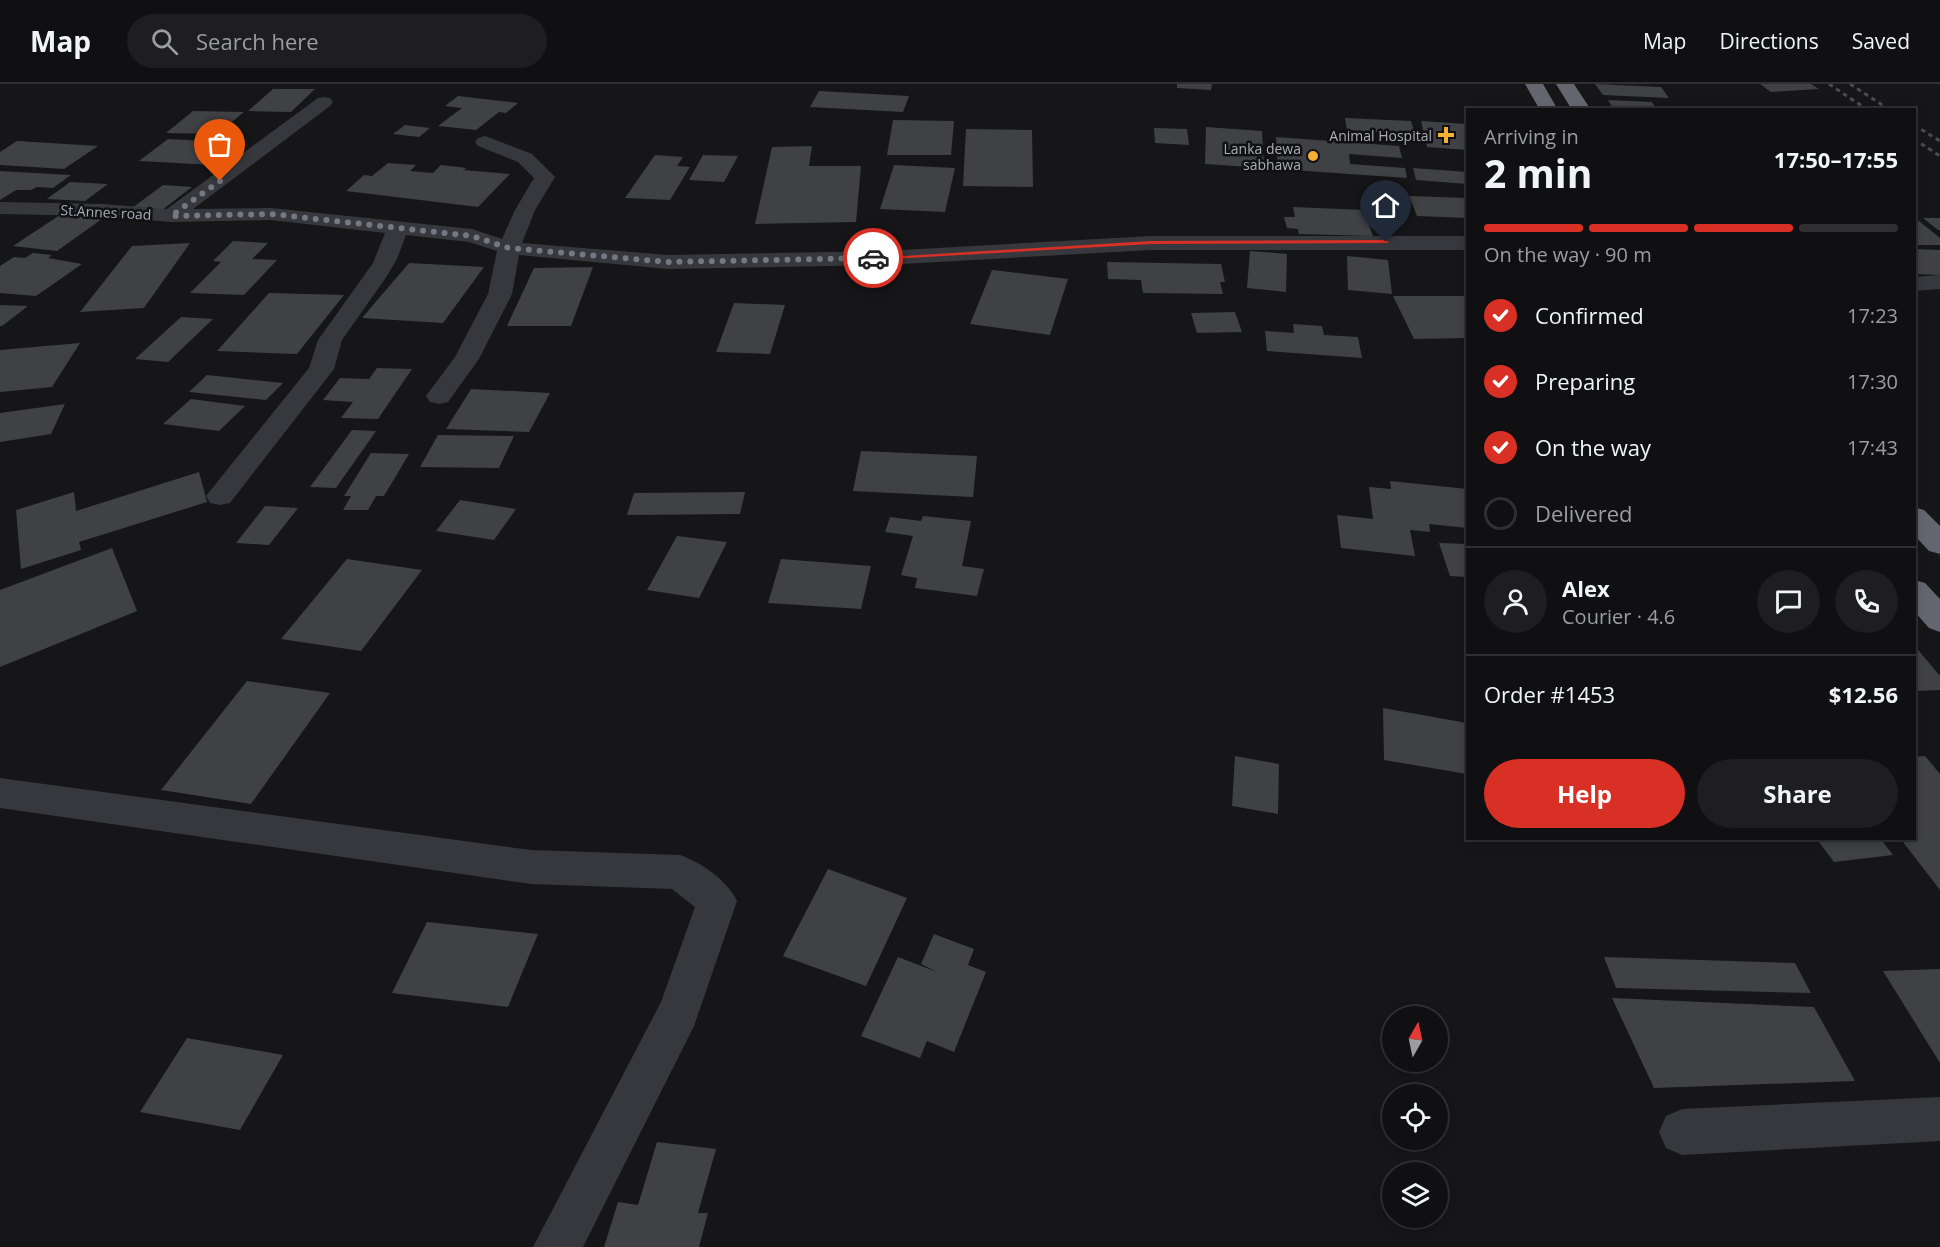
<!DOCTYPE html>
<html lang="en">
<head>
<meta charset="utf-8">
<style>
  body { margin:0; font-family:"Open Sans",sans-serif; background:#1e1e20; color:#f1f3f6; height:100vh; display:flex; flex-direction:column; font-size:22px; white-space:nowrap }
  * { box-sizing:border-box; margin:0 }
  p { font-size:20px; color:#9c9d9f }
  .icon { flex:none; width:33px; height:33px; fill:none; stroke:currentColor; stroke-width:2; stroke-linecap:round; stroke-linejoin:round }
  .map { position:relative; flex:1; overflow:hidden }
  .panel { position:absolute; left:1466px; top:24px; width:450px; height:732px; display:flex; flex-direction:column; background:#101012; border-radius:0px; box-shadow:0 3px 9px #0003,0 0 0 2px #303032 }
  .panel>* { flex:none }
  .needle { width:39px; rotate:9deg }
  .buttons { position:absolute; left:1382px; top:922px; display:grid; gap:12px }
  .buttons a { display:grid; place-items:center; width:66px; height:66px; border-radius:50%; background:#101012; box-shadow:0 3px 9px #0003,0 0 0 2px #303032; font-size:30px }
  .pin { position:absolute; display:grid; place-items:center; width:51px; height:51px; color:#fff; margin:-62px -26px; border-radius:50% 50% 50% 0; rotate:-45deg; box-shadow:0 0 6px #0007 }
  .pin .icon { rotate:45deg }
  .courier { position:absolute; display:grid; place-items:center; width:60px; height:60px; margin:-30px; border:4px solid #d93025; border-radius:50%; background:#fff; color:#222; box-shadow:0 2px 8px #0007 }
  .overview em { font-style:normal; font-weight:700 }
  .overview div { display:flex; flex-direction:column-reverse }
  .overview { display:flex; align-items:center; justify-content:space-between; height:102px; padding:0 18px }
  h1 { font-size:39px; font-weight:700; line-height:45px }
  .bar { display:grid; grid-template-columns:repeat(4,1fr); gap:9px 6px; align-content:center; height:72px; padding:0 18px }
  .bar i { height:8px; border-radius:4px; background:#303032 }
  .bar .current { background:#d93025 }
  .bar p { grid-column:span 4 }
  .line { display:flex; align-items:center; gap:15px; padding:0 18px; border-top:2px solid #303032 }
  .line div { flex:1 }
  .round { display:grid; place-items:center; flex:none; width:63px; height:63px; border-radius:32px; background:#1e1e20 }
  ol { padding:0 18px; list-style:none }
  li { display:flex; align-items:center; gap:18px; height:66px }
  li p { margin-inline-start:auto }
  li .icon { padding:6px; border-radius:50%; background:#d93025; color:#fff; stroke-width:4 }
  li:last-child { color:#9c9d9f }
  li i { width:33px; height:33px; border:3px solid #303032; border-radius:50% }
  .action { display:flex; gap:12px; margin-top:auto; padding:12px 18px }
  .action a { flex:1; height:69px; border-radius:36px; background:#d93025; color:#fff; font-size:24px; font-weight:700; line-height:69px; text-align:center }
  .action a+a { background:#1e1e20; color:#f1f3f6 }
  header { display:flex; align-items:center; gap:36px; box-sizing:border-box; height:84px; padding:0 30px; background:#101012; border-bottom:2px solid #303032 }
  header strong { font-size:28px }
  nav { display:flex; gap:33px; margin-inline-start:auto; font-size:21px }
  .search { width:420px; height:54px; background:#1e1e20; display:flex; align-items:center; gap:15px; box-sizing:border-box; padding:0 21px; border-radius:33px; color:#9c9d9f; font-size:22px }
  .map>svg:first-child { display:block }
  .building { fill:#404145 }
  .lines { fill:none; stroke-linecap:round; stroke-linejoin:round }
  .minor { fill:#37383d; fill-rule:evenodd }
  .highway { fill:#63666e; fill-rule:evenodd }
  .rail { stroke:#4a4c52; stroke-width:3; stroke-dasharray:4.5 4; stroke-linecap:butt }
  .route { fill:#d93025 }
  .done { stroke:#757880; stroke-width:6; stroke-dasharray:0 10.8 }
  .poi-dot { fill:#f2b134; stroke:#111113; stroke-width:2 }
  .labels { text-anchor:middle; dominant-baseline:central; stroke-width:5; stroke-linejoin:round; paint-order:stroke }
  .far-poi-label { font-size:14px; fill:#a8adb8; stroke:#111113; text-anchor:end }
  .far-street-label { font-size:14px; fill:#a8adb8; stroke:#111113 }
</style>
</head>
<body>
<header>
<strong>Map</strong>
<div class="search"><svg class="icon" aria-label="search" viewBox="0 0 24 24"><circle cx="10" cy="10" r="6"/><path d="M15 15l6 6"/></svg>Search here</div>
<nav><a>Map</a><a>Directions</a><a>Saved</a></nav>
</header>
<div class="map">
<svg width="1940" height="1163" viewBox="0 0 1940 1163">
  <rect width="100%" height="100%" fill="#161618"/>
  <path class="building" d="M1177,0H1212L1211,6L1177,4Z
    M1595,0L1661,3L1669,14L1603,11Z
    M1760,0H1811L1819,5L1771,8Z
    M273,5H315L291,28L248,27Z
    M819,7L909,12L903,28L810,23Z
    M458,12L518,19L506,29L499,28L476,46L438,42L462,24L445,22Z
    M1608,16L1652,18L1657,26H1614Z
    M193,27L244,28L217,50L166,49Z
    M1345,34L1411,37L1415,50L1347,46Z
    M893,36L954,37L951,71H887Z
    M1421,37L1467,40V66L1427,63Z
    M405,41L430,44L419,53L393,50Z
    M1206,43L1262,47L1264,84L1205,80Z
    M1154,44L1187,45L1189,61L1155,59Z
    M966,45L1032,46L1033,103L963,102Z
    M1276,53L1399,62L1402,74L1349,70L1350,80L1405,84L1407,94L1278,85Z
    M168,55L241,59L214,81L139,77Z
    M17,57L98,62L64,85L0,81V68Z
    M812,62L809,82H861L856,138L755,140L772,63Z
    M655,71L683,73L677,82L690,83L670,116L625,114Z
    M703,71L738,72L724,98L689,96Z
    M388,79L416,81L410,87L433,89L441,81L467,84L463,86L510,90L478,123L346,107L364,91L372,92Z
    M894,81L955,84L945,128L880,125Z
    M1413,84L1467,88V100L1416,96Z
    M0,87L71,91L53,104L37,103L31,106H16L0,116Z
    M70,98L108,100L85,117L47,115Z
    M163,101L192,103L162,126L132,124Z
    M1409,112L1467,114V134L1417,132Z
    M1293,123L1364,126L1373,152L1299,150L1298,145L1287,144L1284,133H1295Z
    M60,131L102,135L57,167L13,162Z
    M1914,133L1940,154V161H1914Z
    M1923,134H1940V146H1938Z
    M233,157L268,159L252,175L277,176L244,211L190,209L221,178L213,177Z
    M190,159L144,224L80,228L132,162Z
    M1914,165L1940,166V191L1914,190Z
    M1250,167L1287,170L1286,208L1247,204Z
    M33,169L52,171L48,174L82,180L36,212L0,209V182L14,173L25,174Z
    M1347,172L1388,176L1392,210L1348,206Z
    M1107,178L1221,180L1225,198H1220L1223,210L1143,209L1141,196L1108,195Z
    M409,179L484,183L443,239L362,234Z
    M593,183L571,242H507L534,184Z
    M992,186L1068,195L1050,251L970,240Z
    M269,209L344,211L297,270L217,267Z
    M1393,212H1467V254L1414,255Z
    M734,219L785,221L770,270L716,268Z
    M0,221L28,222L2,242H0Z
    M1235,228L1242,248L1197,249L1191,229Z
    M181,233L213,235L168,278L135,275Z
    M1293,240L1322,242L1324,251L1358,253L1362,274L1267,267L1265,247L1294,249Z
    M80,259L52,303L0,308V266Z
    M377,284L412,285L378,335L341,334L353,318L323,316L340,294L369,295Z
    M207,291L283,299L266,316L189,308Z
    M471,305L550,309L529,348L446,345Z
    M191,315L245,322L219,347L163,340Z
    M65,320L51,350L0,358V329Z
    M352,346L376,347L336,404L310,403Z
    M438,351L514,352L499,384L420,383Z
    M861,367L977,372L973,413L853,407Z
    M371,369L409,370L384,412H376L368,426H343L351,412H344Z
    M199,388L207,418L79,458L81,466L21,485L16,426L74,408L76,427Z
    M1390,397L1467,405V444L1429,440L1430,448L1410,446L1415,472L1341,464L1337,431L1373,435L1369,403L1391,405Z
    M745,408L740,430L627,431L634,409Z
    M460,416L516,425L494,456L436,447Z
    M265,422L298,424L269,461L236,459Z
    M923,432L971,437L962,482L984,485L977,512L915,504L917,494L901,491L913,452L885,448L890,433L921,437Z
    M677,452L727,458L699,514L647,506Z
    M1439,459L1467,460V493L1450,492Z
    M112,464L137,527L0,583V506Z
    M347,475L422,486L361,567L281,555Z
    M781,475L871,482L861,525L768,519Z
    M1914,561L1940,592V606L1914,607Z
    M247,597L330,609L251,720L161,706Z
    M1383,624L1467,639V690L1384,676Z
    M1235,672L1279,680L1278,730L1232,722Z
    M1925,672L1940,690V806L1900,754H1914V673Z
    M1816,754H1880L1893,771L1834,778Z
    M828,785L907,814L866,902L783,872Z
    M427,838L538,850L508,923L392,909Z
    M934,850L974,865L968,881L986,888L954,968L927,957L920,974L861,952L898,873L937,888L921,880Z
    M1604,873L1795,879L1811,909L1616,904Z
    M1940,885V979L1883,887Z
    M1612,914L1814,923L1855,997L1654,1004Z
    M187,954L283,971L240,1046L140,1028Z
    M657,1058L716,1065L698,1129H708L699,1163H604L618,1118L638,1121Z"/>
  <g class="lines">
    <path class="minor" d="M324,13L330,14L333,18L330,22L193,125L271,124L472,145L502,155L515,126L534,94L518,78L478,62L475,58L478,54L485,52L532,70L555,93L535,126L522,159L668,171L884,167L1151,152H1467V166H1151L884,181L668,185L519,171L512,210L479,275L448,318L439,320L430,318L426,312L455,273L488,210L497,167L469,158L406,151L397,175L387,192L342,256L334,285L230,419L220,421L210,419L206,412L309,284L318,256L373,179L385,149L271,136L171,138L102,132L0,130V118L102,120L167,125L318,14Z
      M1940,191V205L1914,207V193Z
      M0,694L531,766L680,771C702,779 727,796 737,817L694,942L583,1163H533L661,918L695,823L672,805L531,800L0,724Z
      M1940,1013V1057L1682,1071L1666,1064L1659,1048L1666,1032L1682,1025Z"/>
    <path class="highway" d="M1525,0H1543L1558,26H1540Z
      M1556,0H1574L1591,26H1572Z
      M1914,423L1924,426L1940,442V470L1929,467L1914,451Z
      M1914,496L1925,499L1940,515V548L1929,544L1914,527Z"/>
    <path class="rail" d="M1829,0L1868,26
      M1850,0L1890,26
      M1914,41L1940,57
      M1914,55L1940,72"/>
  </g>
  <path class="route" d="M1386,156L1389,159L1151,160L873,176L870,174L1151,157Z"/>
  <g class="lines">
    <path class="done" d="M220,97L171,132L271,130L472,152L509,164L668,178L873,174"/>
  </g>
  <g class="poi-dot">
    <path d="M1443 42h6v6h6v6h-6v6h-6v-6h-6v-6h6z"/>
    <circle cx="1313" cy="72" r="6"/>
  </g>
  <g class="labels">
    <g class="far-poi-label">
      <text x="1432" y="51">Animal Hospital</text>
      <text x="1301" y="64">Lanka dewa<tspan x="1301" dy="16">sabhawa</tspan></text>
    </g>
    <g class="far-street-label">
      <text transform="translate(106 128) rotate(3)">St.Annes road</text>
    </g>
  </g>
</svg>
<div class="buttons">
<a><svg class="needle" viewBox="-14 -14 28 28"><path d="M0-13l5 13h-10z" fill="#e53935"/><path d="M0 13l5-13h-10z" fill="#9c9d9f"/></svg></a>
<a><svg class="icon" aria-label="locate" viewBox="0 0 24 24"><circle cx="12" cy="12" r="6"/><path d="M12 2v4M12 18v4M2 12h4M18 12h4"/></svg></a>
<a><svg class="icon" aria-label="layers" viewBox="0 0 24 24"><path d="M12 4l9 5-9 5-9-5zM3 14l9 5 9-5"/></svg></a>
</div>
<div class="pin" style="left:220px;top:97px;background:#ea580c"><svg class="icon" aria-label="bag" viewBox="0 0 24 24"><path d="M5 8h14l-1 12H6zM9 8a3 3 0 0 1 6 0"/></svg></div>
<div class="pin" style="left:1386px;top:158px;background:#1f2937"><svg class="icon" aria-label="home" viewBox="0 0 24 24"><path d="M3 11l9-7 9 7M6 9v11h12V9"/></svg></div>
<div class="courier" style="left:873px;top:174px"><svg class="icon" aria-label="car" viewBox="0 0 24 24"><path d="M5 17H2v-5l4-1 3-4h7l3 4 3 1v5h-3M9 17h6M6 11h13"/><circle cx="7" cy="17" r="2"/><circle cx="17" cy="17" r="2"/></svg></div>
<section class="panel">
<div class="overview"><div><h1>2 min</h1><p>Arriving in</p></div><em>17:50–17:55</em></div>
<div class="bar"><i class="current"></i><i class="current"></i><i class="current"></i><i></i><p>On the way · 90 m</p></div>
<ol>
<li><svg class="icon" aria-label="check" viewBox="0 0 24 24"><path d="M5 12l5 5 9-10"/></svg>Confirmed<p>17:23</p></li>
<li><svg class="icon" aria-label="check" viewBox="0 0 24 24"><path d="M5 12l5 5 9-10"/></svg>Preparing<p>17:30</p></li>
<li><svg class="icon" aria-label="check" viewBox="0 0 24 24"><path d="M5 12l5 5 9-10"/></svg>On the way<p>17:43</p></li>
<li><i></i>Delivered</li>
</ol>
<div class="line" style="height:108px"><a class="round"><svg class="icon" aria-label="person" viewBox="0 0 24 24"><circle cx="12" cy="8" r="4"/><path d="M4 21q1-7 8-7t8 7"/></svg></a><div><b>Alex</b><p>Courier · 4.6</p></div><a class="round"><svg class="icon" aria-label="chat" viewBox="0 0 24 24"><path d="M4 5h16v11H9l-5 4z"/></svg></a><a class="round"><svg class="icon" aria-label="phone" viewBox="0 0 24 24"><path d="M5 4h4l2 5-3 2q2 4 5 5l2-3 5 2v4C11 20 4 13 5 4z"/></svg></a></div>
<div class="line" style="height:78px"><div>Order #1453</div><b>$12.56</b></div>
<div class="action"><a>Help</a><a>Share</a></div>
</section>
</div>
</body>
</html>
